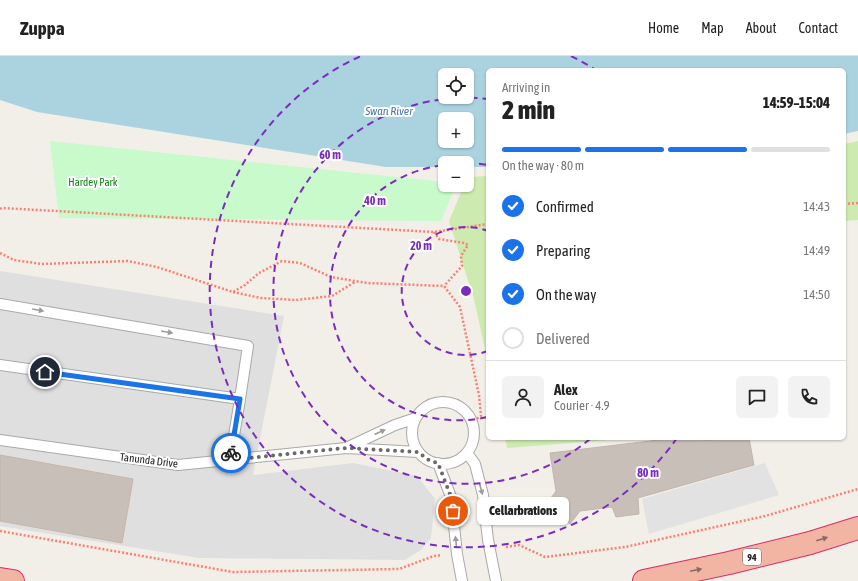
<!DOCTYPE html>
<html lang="en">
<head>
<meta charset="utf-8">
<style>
  body { margin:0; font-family:"Asap Condensed",sans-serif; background:#f2f2f2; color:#222; height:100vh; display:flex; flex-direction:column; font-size:15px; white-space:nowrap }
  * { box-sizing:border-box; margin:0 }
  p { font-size:13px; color:#767676 }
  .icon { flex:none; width:22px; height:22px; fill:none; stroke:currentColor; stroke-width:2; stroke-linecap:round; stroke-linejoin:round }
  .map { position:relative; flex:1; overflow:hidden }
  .panel { position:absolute; left:486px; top:12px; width:360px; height:372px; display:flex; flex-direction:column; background:#fff; border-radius:6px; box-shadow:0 1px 3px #0004 }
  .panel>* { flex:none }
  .tools { position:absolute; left:438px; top:12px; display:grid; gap:8px }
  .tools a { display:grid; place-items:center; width:36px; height:36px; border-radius:6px; background:#fff; box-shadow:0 1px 3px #0004; font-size:20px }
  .pin { position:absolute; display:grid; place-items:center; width:34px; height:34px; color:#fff; margin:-17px; border:2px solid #fff; border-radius:50%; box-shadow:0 1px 4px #0007 }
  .courier { position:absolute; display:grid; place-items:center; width:40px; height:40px; margin:-20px; border:3px solid #1a73e8; border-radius:50%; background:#fff; color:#222; box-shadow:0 1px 5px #0007 }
  .bubble { position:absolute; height:28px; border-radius:6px; background:#fff; box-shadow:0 1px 3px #0004; font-size:13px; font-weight:800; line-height:28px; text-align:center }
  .headline em { font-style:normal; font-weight:800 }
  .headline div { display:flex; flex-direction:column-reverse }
  .headline { display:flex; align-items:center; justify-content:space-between; height:68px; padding:0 16px }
  h1 { font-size:26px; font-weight:800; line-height:30px }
  .bar { display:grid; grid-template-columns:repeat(4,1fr); gap:6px 4px; align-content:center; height:48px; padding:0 16px }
  .bar i { height:5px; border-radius:3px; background:#e0e0e0 }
  .bar .on { background:#1a73e8 }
  .bar p { grid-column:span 4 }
  .line { display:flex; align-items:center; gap:10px; padding:0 16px; border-top:1px solid #e0e0e0 }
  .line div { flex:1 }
  .round { display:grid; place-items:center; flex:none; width:42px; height:42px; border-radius:6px; background:#f2f2f2 }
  ol { padding:0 16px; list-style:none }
  li { display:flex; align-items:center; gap:12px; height:44px }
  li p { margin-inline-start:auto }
  li .icon { padding:4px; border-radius:50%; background:#1a73e8; color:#fff; stroke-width:4 }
  li:last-child { color:#767676 }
  li i { width:22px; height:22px; border:2px solid #e0e0e0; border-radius:50% }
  header { display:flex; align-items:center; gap:24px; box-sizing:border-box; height:56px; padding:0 20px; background:#fff; border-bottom:1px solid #e0e0e0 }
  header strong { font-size:19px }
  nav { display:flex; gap:22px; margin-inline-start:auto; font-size:14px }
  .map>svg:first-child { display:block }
  .residential { fill:#e0dfdf }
  .grass { fill:#cdebb0 }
  .park { fill:#c8facc }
  .parking { fill:#e2e2e2 }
  .water { fill:#aad3df; fill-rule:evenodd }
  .building { fill:#c7bfb8; stroke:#c4b6ab }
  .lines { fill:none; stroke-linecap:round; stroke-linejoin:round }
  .service-casing { stroke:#a9a9a9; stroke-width:12 }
  .trunk-casing { stroke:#dc2a67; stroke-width:24 }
  .path { stroke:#fa8072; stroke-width:2.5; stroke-dasharray:2 2; stroke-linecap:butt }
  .service { stroke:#fff; stroke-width:10 }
  .trunk { stroke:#f2b4a3; stroke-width:22 }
  .oneway { fill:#9c9c9c }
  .oneway2 { fill:#8a6b62 }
  .done { stroke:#6b6a68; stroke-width:4; stroke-dasharray:0 7.2 }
  .route { stroke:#1a73e8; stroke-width:5 }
  .ring { fill:none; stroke:#7b2cbf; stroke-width:2; stroke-dasharray:7 5 }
  .labels { text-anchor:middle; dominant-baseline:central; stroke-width:4; stroke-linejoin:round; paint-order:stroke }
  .shield { fill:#fff; stroke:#646464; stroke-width:1 }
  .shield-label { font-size:10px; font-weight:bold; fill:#222 }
  .park-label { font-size:11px; fill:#0c8416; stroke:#fff }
  .street-label { font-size:11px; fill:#222; stroke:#fff }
  .water-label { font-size:12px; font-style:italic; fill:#4a7aab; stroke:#fff }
  .centre { fill:#7b2cbf; stroke:#fff; stroke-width:2 }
  .ring-label { font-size:12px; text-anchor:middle; font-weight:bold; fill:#7b2cbf; stroke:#fff; stroke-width:4; stroke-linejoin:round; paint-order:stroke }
</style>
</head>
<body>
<header>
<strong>Zuppa</strong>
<nav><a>Home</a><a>Map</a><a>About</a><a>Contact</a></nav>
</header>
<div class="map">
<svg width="858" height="525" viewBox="0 0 858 525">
  <rect width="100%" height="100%" fill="#f2efe9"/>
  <path class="residential" d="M0,215L284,260L253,419L353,407L417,420L435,443L431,482L421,494L405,504L199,502L0,470Z"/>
  <path class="grass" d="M858,85V164L844,165V88Z
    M488,120V307L474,243L449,165L464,129H467V121Z
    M505,382H634L507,392Z"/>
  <path class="park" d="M50,85L445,126V129H456L441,165L59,162Z"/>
  <path class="parking" d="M765,407L779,439L649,478L642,443Z"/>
  <path class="water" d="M0,0H858V75L844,78V14H488V111H467V107H445V111H386L37,56L0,44ZM445,19H467V41H445ZM445,63H467V85H445Z"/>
  <path class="building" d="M675,382H701L702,385L728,382H749L754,409L638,442L639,458L616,461L612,451L580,455L570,468L546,449L556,435L550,397Z
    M0,399L133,423L122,487L0,465Z"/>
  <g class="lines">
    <g class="service-casing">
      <path id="service" d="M0,248L248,290L240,343L0,309
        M412 377a31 31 0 1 1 62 0a31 31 0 1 1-62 0Z
        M0,384L178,409L346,392L418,396
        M346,392L395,369L416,362
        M467,397L475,408L483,439L488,484L496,525
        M230,404L240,343
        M438,407L451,441L457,498L462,525"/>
    </g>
    <g class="trunk-casing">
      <path id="trunk" d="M0,523L13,525
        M644,525L729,507L810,487L858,472"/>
    </g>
    <path class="path" d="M844,148L858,147
      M0,153L2,152L434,176L488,168
      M434,176L439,183L464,187L468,189L461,200L462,210L444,230
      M0,197L14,204L42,208L128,205L157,211L233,236L245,229L259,217L282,205L300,207L331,221L367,227L444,230L460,251L479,339L481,360L472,366
      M233,236L261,242L296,244L332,240L355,226
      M0,475L233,516L399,513L434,500L441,499
      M506,491L519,489L545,501L625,491L765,460L858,433"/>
    <use href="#service" class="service"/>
    <use href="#trunk" class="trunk"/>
  </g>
  <defs><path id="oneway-solid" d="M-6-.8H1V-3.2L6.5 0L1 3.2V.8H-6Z"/></defs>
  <g class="oneway">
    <use href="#oneway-solid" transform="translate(38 254) rotate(10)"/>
    <use href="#oneway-solid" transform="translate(167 276) rotate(10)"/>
    <use href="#oneway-solid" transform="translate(380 376) rotate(-25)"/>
    <use href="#oneway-solid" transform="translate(481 433) rotate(75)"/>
    <use href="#oneway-solid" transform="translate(456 486) rotate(-96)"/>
  </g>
  <g class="oneway2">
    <use href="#oneway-solid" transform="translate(822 483) rotate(-17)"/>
    <use href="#oneway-solid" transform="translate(696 514) rotate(-12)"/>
  </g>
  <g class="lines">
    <path class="done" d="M231,397L230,404L346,392L418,396L430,405L438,407L451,441L453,455"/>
    <path class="route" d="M45,316L240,343L231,397"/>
  </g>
  <g class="ring">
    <path d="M488 295A64 64 0 1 1 488 175"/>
    <path d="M487 361A128 128 0 1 1 445 109M467 107A128 128 0 0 1 487 109"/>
    <path d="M590 383A193 193 0 1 1 488 43"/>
    <path d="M677 382A257 257 0 1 1 361 0M571 0A257 257 0 0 1 596 14"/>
  </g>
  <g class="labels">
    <rect class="shield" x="743" y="493" width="18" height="16" rx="3"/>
    <g class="shield-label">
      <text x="752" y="501">94</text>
    </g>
    <g class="park-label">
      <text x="93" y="126">Hardey Park</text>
    </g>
    <g class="street-label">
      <text transform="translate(149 404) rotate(7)">Tanunda Drive</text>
    </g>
    <g class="water-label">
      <text x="389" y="55">Swan River</text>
    </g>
  </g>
  <circle cx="466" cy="235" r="6" class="centre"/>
  <g class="ring-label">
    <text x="330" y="103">60 m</text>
    <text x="375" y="149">40 m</text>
    <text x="421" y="194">20 m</text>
    <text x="648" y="421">80 m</text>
  </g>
</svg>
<div class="tools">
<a><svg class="icon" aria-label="locate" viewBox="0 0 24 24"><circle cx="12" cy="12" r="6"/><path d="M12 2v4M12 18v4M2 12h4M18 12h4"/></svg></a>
<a>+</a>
<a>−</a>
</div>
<div class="pin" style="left:453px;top:455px;background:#ea580c"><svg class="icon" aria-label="bag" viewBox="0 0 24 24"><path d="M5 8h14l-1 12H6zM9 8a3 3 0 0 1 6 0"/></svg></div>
<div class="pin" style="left:45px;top:316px;background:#1f2937"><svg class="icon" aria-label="home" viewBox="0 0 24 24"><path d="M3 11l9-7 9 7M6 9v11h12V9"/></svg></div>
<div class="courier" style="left:231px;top:397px"><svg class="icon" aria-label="bike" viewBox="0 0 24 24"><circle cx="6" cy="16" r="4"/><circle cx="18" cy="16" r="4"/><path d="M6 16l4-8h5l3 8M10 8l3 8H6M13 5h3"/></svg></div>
<div class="bubble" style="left:477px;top:441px;width:92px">Cellarbrations</div>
<section class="panel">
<div class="headline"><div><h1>2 min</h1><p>Arriving in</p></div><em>14:59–15:04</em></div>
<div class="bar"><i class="on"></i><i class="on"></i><i class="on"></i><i></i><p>On the way · 80 m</p></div>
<ol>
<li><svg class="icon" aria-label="check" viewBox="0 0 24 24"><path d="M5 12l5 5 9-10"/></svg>Confirmed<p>14:43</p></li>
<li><svg class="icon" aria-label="check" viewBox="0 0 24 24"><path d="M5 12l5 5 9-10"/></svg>Preparing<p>14:49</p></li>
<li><svg class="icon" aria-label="check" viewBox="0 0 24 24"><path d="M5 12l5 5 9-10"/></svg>On the way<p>14:50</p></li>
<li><i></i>Delivered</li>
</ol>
<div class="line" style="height:72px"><a class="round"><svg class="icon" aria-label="person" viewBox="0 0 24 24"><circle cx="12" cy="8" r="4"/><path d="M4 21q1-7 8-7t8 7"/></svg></a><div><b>Alex</b><p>Courier · 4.9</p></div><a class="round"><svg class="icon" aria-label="chat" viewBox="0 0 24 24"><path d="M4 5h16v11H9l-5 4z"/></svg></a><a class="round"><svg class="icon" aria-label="phone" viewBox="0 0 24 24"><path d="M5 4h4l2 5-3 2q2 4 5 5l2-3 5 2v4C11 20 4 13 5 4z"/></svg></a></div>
</section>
</div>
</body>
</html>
